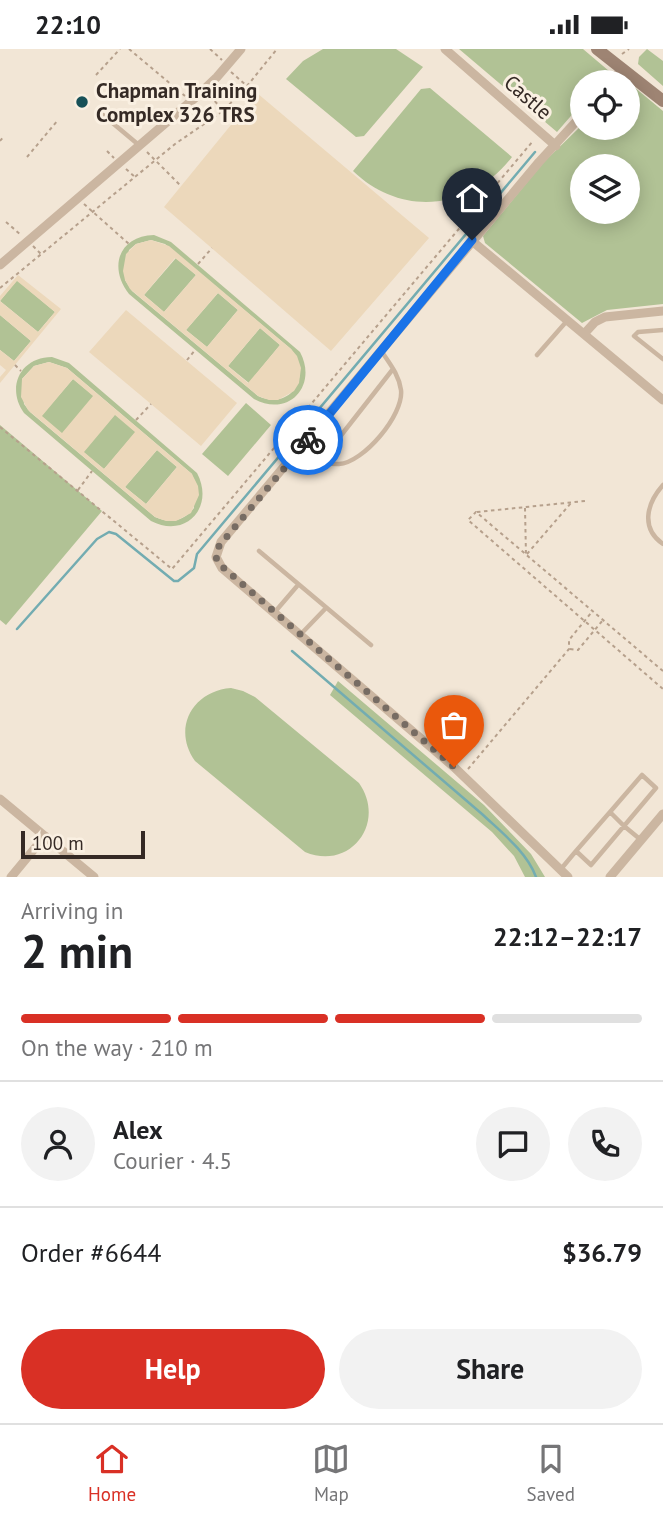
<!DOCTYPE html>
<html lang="en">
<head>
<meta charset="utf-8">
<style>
  body { margin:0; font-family:"PT Sans",sans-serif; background:#f2f2f2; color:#202124; height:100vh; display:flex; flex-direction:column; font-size:26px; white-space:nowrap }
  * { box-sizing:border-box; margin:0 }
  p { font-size:23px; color:#757577 }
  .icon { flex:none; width:38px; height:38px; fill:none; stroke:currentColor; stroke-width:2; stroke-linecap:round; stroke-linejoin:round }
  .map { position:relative; height:828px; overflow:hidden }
  .drawer { display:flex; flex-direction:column; background:#fff; flex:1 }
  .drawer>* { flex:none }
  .fabs { position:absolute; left:570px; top:21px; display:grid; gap:14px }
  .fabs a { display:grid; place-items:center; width:70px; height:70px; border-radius:50%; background:#fff; box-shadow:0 4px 18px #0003; font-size:35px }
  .scale { position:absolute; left:21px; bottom:18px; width:124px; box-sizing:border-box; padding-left:7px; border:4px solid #352a25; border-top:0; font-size:19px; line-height:24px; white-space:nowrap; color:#352a25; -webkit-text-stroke:5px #faf0e2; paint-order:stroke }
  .pin { position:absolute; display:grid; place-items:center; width:60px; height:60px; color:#fff; margin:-72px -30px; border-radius:50% 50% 50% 0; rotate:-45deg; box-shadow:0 0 7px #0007 }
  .pin .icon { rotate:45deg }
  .courier { position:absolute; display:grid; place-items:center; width:70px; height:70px; margin:-35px; border:5px solid #1a73e8; border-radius:50%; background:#fff; color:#222; box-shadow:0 2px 9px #0007 }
  .headline em { font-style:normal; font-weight:800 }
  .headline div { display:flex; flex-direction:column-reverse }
  .headline { display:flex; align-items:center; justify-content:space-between; height:119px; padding:0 21px }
  h1 { font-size:46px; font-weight:800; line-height:52px }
  .bar { display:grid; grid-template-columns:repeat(4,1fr); gap:10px 7px; align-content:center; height:84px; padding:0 21px }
  .bar i { height:9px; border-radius:5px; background:#e0e0e0 }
  .bar .current { background:#d93025 }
  .bar p { grid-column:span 4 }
  .line { display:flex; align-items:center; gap:18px; padding:0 21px; border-top:2px solid #e0e0e0 }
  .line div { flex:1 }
  .round { display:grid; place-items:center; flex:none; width:74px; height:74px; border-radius:37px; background:#f2f2f2 }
  .action { display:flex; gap:14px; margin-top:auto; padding:14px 21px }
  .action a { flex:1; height:80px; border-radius:42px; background:#d93025; color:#fff; font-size:28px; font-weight:800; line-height:80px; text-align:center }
  .action a+a { background:#f2f2f2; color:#202124 }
  .status { display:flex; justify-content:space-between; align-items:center; height:49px; padding:0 35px; background:#fff; direction:ltr }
  .status svg { height:19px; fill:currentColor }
  .menu { display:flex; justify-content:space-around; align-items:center; height:98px; border-top:2px solid #e0e0e0; background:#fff; font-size:19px; color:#757577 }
  .menu a { display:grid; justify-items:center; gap:4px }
  .menu .current { color:#d93025 }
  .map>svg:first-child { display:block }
  .green { fill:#b1c295; fill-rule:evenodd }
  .plaza { fill:#ecd8bb; fill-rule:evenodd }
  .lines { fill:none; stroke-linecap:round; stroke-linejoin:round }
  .stream { stroke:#73acb1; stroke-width:2.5 }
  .path { stroke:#b6a08c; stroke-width:2; stroke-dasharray:3.5 3.5; stroke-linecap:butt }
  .lane { stroke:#cbb6a1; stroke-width:4.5 }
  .street { stroke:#cbb6a1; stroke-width:9 }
  .secondary { stroke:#9e8473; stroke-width:12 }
  .done { stroke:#776c63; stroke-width:7; stroke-dasharray:0 12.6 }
  .route { stroke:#1a73e8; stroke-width:9 }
  .poi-dot { fill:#185158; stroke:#faf0e2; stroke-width:2.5 }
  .labels { text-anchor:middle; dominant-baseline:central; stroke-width:6; stroke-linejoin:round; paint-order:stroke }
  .poi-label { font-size:21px; font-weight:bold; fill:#352a25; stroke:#faf0e2; text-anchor:start }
  .street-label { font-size:21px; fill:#352a25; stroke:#faf0e2 }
</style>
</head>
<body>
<div class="status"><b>22:10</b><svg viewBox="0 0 49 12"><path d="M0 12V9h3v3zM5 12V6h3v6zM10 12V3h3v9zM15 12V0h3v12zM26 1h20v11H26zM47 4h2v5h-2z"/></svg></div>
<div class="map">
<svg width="663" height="828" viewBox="0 0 663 828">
  <rect width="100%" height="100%" fill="#f2e6d6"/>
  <path class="green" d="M323,0H396L423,18L364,87L356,88L286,30L303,12Z
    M459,0H583L609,22L599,33H583V53L557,83Z
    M647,0L663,12V37L638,15L639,8Z
    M628,33L663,62V255L607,261L582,274L485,194L483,187L543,114L583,75V79H628ZM583,117H628V163H583Z
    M430,39L512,108C471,161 402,169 353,122L421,40Z
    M154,186L171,193L300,303C318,336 289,369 254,350L129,245C108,218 119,187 154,186ZM151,191L165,195L291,300C313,328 290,362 258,347L132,242L125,231L129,201L136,195Z
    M176,209L196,226L164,263L144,246Z
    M17,231L55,263L38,283L0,252Z
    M218,244L238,261L207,298L186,281Z
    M0,266L31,292L14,312L0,301Z
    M260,279L280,296L249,334L228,317Z
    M52,308L69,314L197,424C215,458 186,490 151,472L24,364C6,339 20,308 52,308ZM49,313L67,319L192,425L194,459C184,472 170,475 155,468L30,363L24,355L22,330L34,317Z
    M73,330L94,347L62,385L41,367Z
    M246,354L271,376L228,427L202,405Z
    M115,365L136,383L104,420L83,403Z
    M0,376L102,462L6,576L0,571Z
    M157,401L177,418L146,455L125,438Z
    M338,632L484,756L531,805L545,828H525L514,807L492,783L330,646Z
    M231,639L243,642L255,648L359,734C387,774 350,822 305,803L195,712C172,680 192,642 231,639Z"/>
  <path class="plaza" d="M257,44L429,189L331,302L164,158Z
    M151,191L169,197L291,300L297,307L301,319L299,334L294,342L278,351H269L258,347L130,240L125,231L123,222L126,205L136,195ZM175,209L196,226L164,263L144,246ZM218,244L238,261L207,298L186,281ZM260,279L280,296L248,334L228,317Z
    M18,226L61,260L0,334V328L6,321L0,316V301L14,312L31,292L0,266V247ZM17,232L55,263L38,283L0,252Z
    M126,261L237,354L201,397L89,303Z
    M49,313L67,319L192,425L198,437L199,446L191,464L176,472H166L155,468L28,361L21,348L22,330L34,317ZM73,330L93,347L62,384L42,367ZM115,366L135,383L104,420L84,403ZM157,401L177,418L146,455L125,438Z"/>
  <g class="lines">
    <path class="stream" d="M17,580L97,490L109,483L116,485L174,532H178L194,519L197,505L535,103
      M292,602L482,765C501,783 527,803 536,828"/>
    <path class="path" d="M129,0L185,47
      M210,0L222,11
      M622,5L629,0
      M231,23L247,37L277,0
      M96,26L120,0
      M210,47L234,73
      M140,63L154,74
      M0,92L4,87
      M107,102L114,109
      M147,103L181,137
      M27,108L58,71
      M126,120L135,128
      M84,155L129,195
      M6,173L21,186
      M33,197L41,205
      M198,215L212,199
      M0,239L175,95L223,62L247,37L256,45
      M187,311L195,301
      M15,316L21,322
      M136,371L151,355
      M0,378L172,520L533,92
      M78,441L92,422
      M525,459L526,506
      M477,463L585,452
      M527,505L571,454
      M570,600L578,601L603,571
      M663,622L476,463L468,471L663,640
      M468,720L569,600V591L591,564"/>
    <path class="lane" d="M103,66L140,97
      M663,281L638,283L634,287L663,310
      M537,306L566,273
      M298,403C310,408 325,416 339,415C363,414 404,366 401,341C399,326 390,315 382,303
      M321,412L393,320
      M663,436C647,454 640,479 663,495
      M259,502L371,596
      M274,564L298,536
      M300,586L326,559
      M576,802L610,763L624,777L656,739L642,726L610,763
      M561,820L576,802L591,816L624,777L641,791"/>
    <path class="street" d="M445,0L556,97
      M610,33L623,19
      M472,192L663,351
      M0,216L196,48L217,28L241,0
      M584,285L595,273L605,268L663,262
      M0,750L94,828
      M11,828L45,787
      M568,828L454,718L222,519L216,508L221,493L539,113L583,65
      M610,828L663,765"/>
    <path class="secondary" d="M597,0L663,52"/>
  </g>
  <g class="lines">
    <path class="done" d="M308,391L219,497L216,508L218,514L454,718"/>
    <path class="route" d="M308,391L472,191"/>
  </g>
  <circle class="poi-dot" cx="82" cy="53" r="7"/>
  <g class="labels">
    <g class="poi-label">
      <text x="96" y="41">Chapman Training<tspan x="96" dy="24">Complex 326 TRS</tspan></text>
    </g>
    <g class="street-label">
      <text transform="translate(528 48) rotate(41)">Castle</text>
    </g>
  </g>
</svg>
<div class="fabs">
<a><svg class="icon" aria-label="locate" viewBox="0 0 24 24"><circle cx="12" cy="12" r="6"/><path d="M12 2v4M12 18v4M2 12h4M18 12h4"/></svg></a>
<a><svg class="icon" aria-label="layers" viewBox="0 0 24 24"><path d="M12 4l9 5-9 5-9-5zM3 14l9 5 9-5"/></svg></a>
</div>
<div class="scale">100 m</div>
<div class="pin" style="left:454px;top:718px;background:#ea580c"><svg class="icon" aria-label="bag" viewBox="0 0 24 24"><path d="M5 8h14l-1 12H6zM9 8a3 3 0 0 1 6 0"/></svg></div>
<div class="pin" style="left:472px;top:191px;background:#1f2937"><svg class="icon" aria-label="home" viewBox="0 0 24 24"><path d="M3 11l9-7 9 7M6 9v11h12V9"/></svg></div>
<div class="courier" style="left:308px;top:391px"><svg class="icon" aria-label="bike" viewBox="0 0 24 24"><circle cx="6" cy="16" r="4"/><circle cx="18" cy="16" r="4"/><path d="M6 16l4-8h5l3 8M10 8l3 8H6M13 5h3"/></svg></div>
</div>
<section class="drawer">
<div class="headline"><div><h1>2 min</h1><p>Arriving in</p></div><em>22:12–22:17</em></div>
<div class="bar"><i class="current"></i><i class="current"></i><i class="current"></i><i></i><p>On the way · 210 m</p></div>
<div class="line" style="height:126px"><a class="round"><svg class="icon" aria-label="person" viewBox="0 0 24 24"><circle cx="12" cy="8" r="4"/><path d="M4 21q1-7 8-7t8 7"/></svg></a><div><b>Alex</b><p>Courier · 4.5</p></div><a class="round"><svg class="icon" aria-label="chat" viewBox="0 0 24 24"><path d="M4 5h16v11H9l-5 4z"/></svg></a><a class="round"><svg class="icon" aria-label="phone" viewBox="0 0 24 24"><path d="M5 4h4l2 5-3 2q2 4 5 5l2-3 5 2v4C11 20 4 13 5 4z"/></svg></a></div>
<div class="line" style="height:91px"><div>Order #6644</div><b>$36.79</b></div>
<div class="action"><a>Help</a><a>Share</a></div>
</section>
<nav class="menu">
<a class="current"><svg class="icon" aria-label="home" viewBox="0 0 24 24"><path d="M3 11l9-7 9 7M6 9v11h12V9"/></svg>Home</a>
<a><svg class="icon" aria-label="map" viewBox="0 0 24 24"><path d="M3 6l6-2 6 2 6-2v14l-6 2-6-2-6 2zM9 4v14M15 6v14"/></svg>Map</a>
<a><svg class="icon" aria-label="saved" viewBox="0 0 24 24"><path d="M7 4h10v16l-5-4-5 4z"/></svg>Saved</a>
</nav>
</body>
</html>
